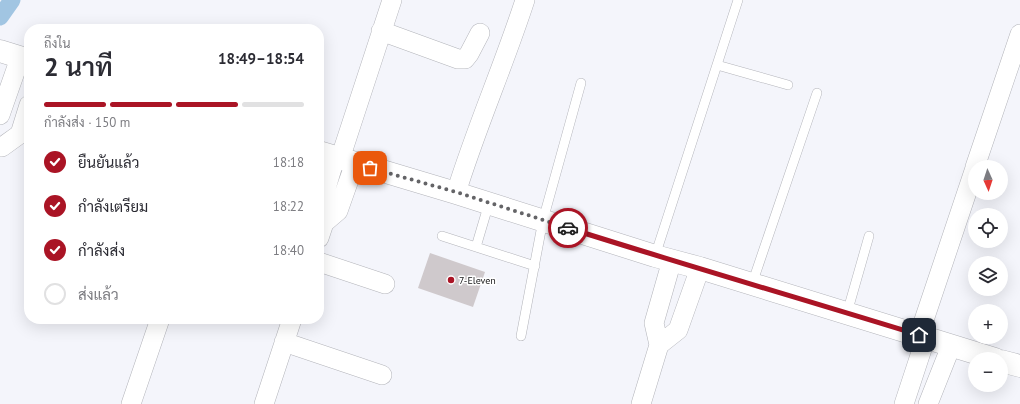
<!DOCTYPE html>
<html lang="th">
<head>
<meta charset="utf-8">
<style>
  body { margin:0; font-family:"PT Sans",Sarabun,sans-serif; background:#f2f2f3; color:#2b2b33; height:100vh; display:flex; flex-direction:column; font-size:15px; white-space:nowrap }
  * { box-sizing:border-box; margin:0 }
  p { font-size:13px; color:#7c7c81 }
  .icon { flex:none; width:22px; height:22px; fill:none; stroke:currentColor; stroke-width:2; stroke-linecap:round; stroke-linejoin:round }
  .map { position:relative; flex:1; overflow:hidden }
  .sheet { position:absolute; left:24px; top:24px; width:300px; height:300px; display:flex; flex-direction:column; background:#fff; border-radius:16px; box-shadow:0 4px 16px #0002 }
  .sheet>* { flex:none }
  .needle { width:26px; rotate:177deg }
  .controls { position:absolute; left:968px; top:160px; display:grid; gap:8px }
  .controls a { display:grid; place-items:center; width:40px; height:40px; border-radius:50%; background:#fff; box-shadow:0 4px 16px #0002; font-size:20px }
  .pin { position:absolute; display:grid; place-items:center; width:34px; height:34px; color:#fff; margin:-17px; border-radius:8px; box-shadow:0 2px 6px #0006 }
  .courier { position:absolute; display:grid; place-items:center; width:40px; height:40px; margin:-20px; border:3px solid #aa1425; border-radius:50%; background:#fff; color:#222; box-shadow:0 1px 5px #0007 }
  .overview em { font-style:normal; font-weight:600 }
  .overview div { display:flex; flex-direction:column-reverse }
  .overview { display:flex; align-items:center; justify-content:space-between; height:68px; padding:0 20px }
  h1 { font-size:26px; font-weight:600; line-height:30px }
  .bar { display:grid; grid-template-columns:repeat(4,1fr); gap:6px 4px; align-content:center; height:48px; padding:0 20px }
  .bar i { height:5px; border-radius:3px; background:#e1e1e2 }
  .bar .current { background:#aa1425 }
  .bar p { grid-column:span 4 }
  ol { padding:0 20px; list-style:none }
  li { display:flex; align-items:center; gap:12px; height:44px }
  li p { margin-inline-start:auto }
  li .icon { padding:4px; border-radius:50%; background:#aa1425; color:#fff; stroke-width:4 }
  li:last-child { color:#7c7c81 }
  li i { width:22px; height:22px; border:2px solid #e1e1e2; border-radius:50% }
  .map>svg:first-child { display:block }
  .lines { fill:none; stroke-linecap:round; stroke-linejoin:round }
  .canal { stroke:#a1c5e2; stroke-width:17 }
  .building { fill:#cfc9cc }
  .lane-casing { stroke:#b3b4ba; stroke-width:10 }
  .street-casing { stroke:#b3b4ba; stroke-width:20 }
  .secondary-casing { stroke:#b3b4ba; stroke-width:23 }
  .lane { stroke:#fff; stroke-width:9 }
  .street { stroke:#fff; stroke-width:19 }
  .secondary { stroke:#fff; stroke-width:22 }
  .done { stroke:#646467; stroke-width:4; stroke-dasharray:0 7.2 }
  .route { stroke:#aa1425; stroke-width:5 }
  .poi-dot { fill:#aa1425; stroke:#fff; stroke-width:1.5 }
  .labels { text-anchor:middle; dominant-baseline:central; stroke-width:3; stroke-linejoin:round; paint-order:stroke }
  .poi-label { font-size:10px; fill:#161618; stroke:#fff; text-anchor:start }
</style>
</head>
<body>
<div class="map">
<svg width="1020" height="404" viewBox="0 0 1020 404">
  <rect width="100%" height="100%" fill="#f4f5fb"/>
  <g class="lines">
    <path class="canal" d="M0,17L12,0"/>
  </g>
  <path class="building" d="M430,253L485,272L473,307L418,288Z"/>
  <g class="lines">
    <g class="lane-casing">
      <path id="lane" d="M717,65L788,85
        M442,236L535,266
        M476,247L489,203
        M655,256L738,0
        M752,284L817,93
        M847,313L869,236
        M521,336L543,220L581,83"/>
    </g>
    <g class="street-casing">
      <path id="street" d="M381,31L458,59H465L469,54L480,33
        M0,115L20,58
        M2,147L20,134L29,105
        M340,159L392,0
        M975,167L1020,34
        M456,193C476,128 504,65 525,0
        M324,223L338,211L355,163
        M319,238L324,223L321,205L335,158
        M319,262L385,284
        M919,335L975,168
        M284,342L382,375
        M659,345L678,330L700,268
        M131,404L160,319
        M264,404L292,319
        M641,404L659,345L654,323L672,260
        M904,404L926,337
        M928,404L951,346"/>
    </g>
    <g class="secondary-casing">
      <path id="secondary" d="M0,51L29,60
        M319,152L456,193L655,256L700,268L995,359
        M1001,361L1020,366"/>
    </g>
    <use href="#lane" class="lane"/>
    <use href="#street" class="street"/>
    <use href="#secondary" class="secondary"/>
  </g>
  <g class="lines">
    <path class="done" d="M370,168L456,192L568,228"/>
    <path class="route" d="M568,228C685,265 802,299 919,335"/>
  </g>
  <circle class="poi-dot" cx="451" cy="280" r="4"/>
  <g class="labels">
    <g class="poi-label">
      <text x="459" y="280">7-Eleven</text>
    </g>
  </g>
</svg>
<div class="controls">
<a><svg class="needle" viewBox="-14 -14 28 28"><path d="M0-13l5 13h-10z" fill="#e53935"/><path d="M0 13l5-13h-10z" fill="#7c7c81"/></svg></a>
<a><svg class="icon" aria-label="locate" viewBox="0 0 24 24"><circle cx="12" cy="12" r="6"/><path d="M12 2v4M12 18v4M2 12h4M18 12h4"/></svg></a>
<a><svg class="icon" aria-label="layers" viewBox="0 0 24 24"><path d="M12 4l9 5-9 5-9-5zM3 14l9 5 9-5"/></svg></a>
<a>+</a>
<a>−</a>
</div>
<div class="pin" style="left:370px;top:168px;background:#ea580c"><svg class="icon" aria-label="bag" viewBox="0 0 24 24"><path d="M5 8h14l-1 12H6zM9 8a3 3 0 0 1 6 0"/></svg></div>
<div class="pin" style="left:919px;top:335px;background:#1f2937"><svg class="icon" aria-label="home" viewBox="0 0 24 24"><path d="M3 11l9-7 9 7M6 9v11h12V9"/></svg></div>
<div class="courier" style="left:568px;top:228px"><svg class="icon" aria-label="car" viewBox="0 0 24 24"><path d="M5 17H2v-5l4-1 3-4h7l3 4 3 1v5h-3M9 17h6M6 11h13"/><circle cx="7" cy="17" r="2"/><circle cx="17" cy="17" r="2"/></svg></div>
<section class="sheet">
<div class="overview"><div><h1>2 นาที</h1><p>ถึงใน</p></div><em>18:49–18:54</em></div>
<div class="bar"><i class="current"></i><i class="current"></i><i class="current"></i><i></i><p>กำลังส่ง · 150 m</p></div>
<ol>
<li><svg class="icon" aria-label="check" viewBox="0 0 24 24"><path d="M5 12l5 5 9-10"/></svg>ยืนยันแล้ว<p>18:18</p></li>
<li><svg class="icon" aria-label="check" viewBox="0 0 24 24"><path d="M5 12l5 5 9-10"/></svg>กำลังเตรียม<p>18:22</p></li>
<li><svg class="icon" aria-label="check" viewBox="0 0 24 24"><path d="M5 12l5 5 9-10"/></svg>กำลังส่ง<p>18:40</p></li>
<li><i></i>ส่งแล้ว</li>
</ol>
</section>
</div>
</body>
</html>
